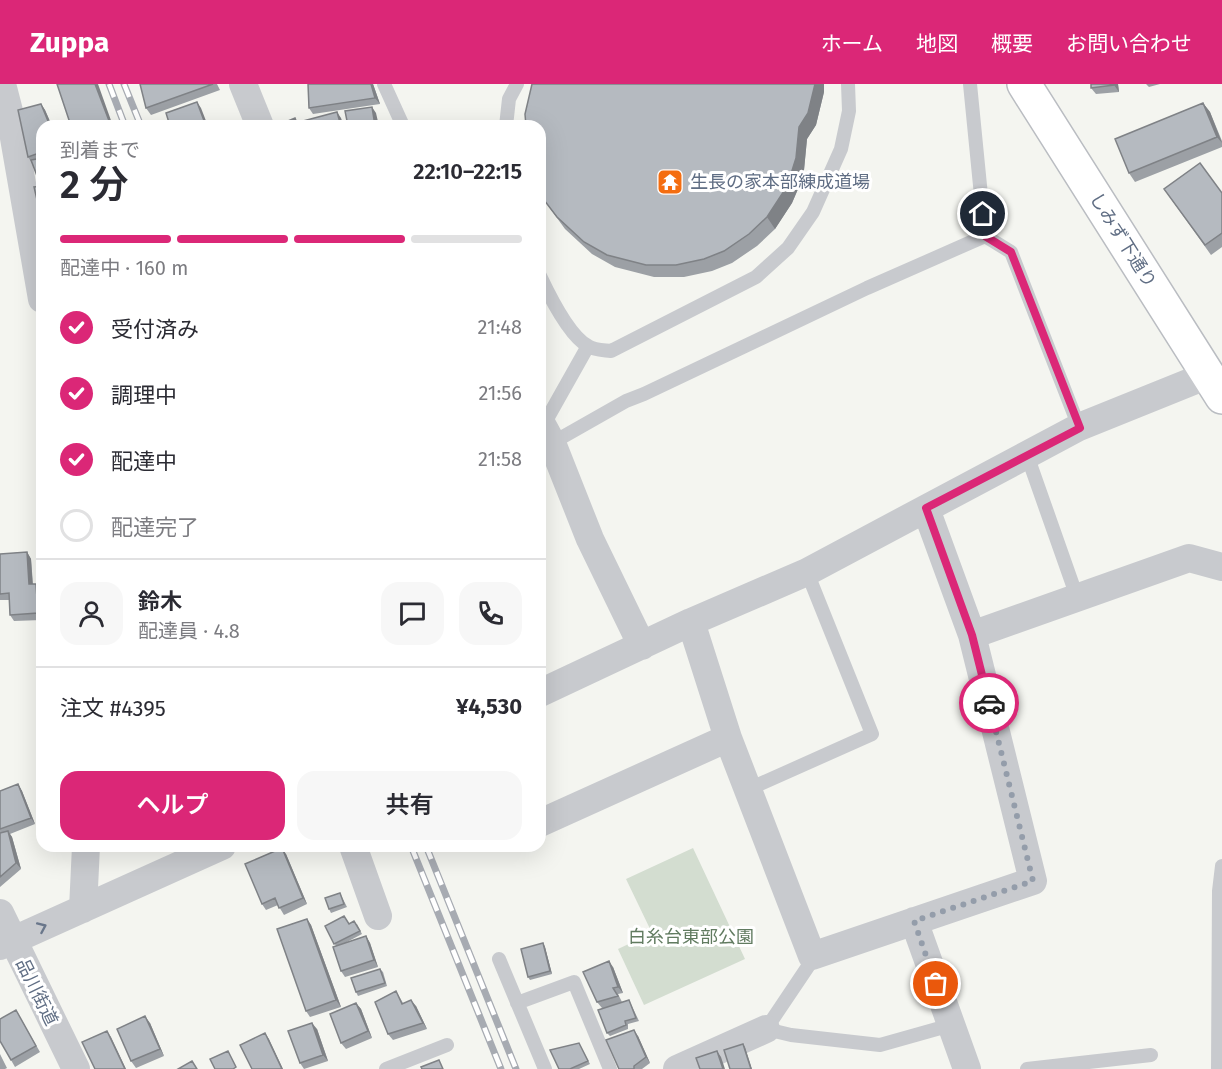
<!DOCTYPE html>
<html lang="ja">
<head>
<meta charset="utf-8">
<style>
  body { margin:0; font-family:"Fira Sans","Noto Sans JP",sans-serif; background:#f7f7f7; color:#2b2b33; height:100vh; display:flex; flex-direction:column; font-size:22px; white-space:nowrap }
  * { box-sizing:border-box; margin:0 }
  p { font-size:20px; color:#7c7c81 }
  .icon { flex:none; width:33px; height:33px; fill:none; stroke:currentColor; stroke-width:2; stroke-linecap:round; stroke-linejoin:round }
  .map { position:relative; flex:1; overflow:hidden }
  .sheet { position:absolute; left:36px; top:36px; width:510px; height:732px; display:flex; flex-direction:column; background:#fff; border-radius:18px; box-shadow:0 6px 24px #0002 }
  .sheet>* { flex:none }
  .pin { position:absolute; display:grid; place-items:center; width:51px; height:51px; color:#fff; margin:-26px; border:3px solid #fff; border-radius:50%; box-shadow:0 2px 6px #0007 }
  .courier { position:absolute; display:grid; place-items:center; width:60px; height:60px; margin:-30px; border:4px solid #db2777; border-radius:50%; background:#fff; color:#222; box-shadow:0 2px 8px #0007 }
  .overview em { font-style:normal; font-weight:600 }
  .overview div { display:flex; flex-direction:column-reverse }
  .overview { display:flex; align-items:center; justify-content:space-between; height:102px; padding:0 24px }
  h1 { font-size:39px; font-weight:600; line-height:45px }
  .bar { display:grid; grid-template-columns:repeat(4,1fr); gap:9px 6px; align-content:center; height:72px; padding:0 24px }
  .bar i { height:8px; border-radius:4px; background:#e1e1e2 }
  .bar .active { background:#db2777 }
  .bar p { grid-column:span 4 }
  .line { display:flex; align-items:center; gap:15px; padding:0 24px; border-top:2px solid #e1e1e2 }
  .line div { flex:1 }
  .round { display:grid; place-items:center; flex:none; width:63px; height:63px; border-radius:18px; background:#f7f7f7 }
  ol { padding:0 24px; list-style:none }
  li { display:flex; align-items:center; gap:18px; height:66px }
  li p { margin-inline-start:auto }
  li .icon { padding:6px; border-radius:50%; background:#db2777; color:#fff; stroke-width:4 }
  li:last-child { color:#7c7c81 }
  li i { width:33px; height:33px; border:3px solid #e1e1e2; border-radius:50% }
  .action { display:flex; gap:12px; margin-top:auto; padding:12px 24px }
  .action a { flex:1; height:69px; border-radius:18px; background:#db2777; color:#fff; font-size:24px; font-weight:600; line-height:69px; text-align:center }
  .action a+a { background:#f7f7f7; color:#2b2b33 }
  header { display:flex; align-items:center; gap:36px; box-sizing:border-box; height:84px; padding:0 30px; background:#db2777; color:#fff }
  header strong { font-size:28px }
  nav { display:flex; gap:33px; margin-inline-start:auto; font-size:21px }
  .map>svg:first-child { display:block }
  .green { fill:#d3ddd0 }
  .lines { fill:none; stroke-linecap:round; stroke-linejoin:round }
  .secondary-casing { stroke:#babdc2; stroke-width:36 }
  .lane { stroke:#c8cace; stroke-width:14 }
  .street { stroke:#c8cace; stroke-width:28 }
  .secondary { stroke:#fff; stroke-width:33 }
  .rail-casing { stroke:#a7abb2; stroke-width:7 }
  .rail { stroke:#fff; stroke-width:4.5; stroke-dasharray:14; stroke-linecap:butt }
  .wall { fill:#9ca0a5 }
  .shaded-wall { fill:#7f8286 }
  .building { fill:#b5bac0; stroke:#7f8286; stroke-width:1.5 }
  .oneway { stroke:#6a778b }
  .done { stroke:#949daa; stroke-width:6; stroke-dasharray:0 10.8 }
  .route { stroke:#db2777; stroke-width:8 }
  .labels { text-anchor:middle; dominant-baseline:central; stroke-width:6; stroke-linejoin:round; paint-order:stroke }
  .poi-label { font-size:18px; fill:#606e84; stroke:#fff; text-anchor:start }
  .street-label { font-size:18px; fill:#606e84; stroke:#fff }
  .park-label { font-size:18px; fill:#617b60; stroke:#fff }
</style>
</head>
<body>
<header>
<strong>Zuppa</strong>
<nav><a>ホーム</a><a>地図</a><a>概要</a><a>お問い合わせ</a></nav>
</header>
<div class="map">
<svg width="1222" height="985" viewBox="0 0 1222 985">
  <rect width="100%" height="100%" fill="#f4f5f0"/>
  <path class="green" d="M693,764L745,875L644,921L618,865L652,849L626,795Z"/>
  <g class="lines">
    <g class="secondary-casing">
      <path id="secondary" d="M1024,0L1222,313"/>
    </g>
    <path class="lane" d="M384,0L403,42
      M970,0L985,152
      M506,42L509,15L517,0
      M540,192C549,211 569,252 588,262C594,266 604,266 611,267L756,193L788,164L813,128L841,65L849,27L848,0
      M543,342L588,262
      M552,359L626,317L644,310L867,204L985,152L1011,168L1079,343
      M1027,371L1077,513
      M749,705L872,650L807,488
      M812,872L809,881L766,945L791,951L880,961L951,941
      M499,875L545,985
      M517,919L574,898L610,985
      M386,985L447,961
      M1027,985L1151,971
      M1218,985L1219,807L1222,782"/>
    <path class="street" d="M2,0L10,31L42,215
      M243,0L260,42
      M540,337L552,359L590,455L642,562
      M691,538L728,654L812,872L1033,797L972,551L926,425
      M972,551L1189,474L1222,483
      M540,609L691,538L807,488L1079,343L1208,291
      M540,739L728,654
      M353,762L378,832
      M83,825L86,762
      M0,829L76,985
      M914,837L967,985
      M0,862L222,762
      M677,985L766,945"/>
    <use href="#secondary" class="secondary"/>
    <g class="rail-casing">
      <path id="rail" d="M109,0L125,42
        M124,0L141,42
        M411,762L501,985
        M426,762L516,985"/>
    </g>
    <use href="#rail" class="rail"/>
  </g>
  <path class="wall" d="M140,0H217L220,6L151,31L146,24Z
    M308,0H373L380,20L313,30L309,24Z
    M1091,0H1118L1119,8L1096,10L1091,4Z
    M1146,0H1160L1149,3Z
    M824,8L816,41L807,55L804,86L798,105L792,119L775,145L757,162L732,179L712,187L684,193H654L615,183L592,170L565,145L544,116Z
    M1203,19L1210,28L1222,57V63L1135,98L1129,89Z
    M41,20L45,26L52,42H42V123H40L38,120L42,102L39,97L32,79L28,73Z
    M1164,105L1222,109V163L1211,171Z
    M27,468L31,475L33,500L40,506L42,536L14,537L10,531L9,516H0V470Z
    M18,700L22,707L35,740L10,750L12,753L21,785L0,803V707Z
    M286,770L307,820L284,831L278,821L266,826L262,820Z
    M340,809L347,823L331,829L329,825Z
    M307,835L311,841L341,923L310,933L306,927Z
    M349,840H357L362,850L345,859L366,852L370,859L378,883L345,893L341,887L336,862L325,842Z
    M543,859L545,863L552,890L530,896L528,893Z
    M613,883L623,909L618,910L622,918L629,916L639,937L628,940V945L610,952L607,949L602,924L597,918Z
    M380,885L383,888L387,902L358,912L356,908Z
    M396,907L403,919L416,922L427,945L393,956L388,950Z
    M356,919L361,925L372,954L346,965L341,959Z
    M16,926L40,968L15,983L11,976Z
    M150,939L164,972L136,984L131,977Z
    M317,945L328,977L304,985L300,979Z
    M638,952L650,979L642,985H619Z
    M579,959L590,980L579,985H559Z
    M0,970L7,984L5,985H0Z"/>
  <path class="shaded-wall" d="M95,0H98L113,42H111Z
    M371,0H373L380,20L375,14Z
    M815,0H824V8L816,41L807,55L804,86L798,105L792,119L775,145L767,133Z
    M1114,0H1118L1119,8L1114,1Z
    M197,18L201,24L208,42H206Z
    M1203,19L1210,28L1222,59L1217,53Z
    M41,20L45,26L52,42H50Z
    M372,23L376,29L379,42H375Z
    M337,28L341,34L344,42H341Z
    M27,468L31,475L33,507L29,500Z
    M36,500L40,506L42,535L38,529Z
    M18,700L22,707L35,740L31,734Z
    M8,747L12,753L21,785L16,779Z
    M282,764L286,770L307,820L303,814Z
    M307,835L311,841L341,923L336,916Z
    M366,852L370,859L378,883L374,876Z
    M543,859L545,863L552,890L550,887Z
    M609,877L613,883L623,909L618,903Z
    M411,916L416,922L427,945L423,939Z
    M356,919L361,925L372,954L368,947Z
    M145,932L150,939L164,972L160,965Z
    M312,939L317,945L328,977L323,971Z
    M634,946L638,952L650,979L646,973Z
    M107,947L111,953L126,985H125Z
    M265,949L269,955L283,985H282Z
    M743,960L745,963L752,985H751Z
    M717,967L721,973L725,985H723Z"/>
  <path class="building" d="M57,0H95L111,42H71Z
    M140,0H213L146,24Z
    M308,0H371L375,14L309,24Z
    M532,0H815L808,29L799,43L796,74L790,93L784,107L767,133L749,150L724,167L704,175L676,181H646L607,171L584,158L557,133L544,116L540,106V42H526L525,30Z
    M1091,0H1114V1L1091,4Z
    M197,18L206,42H170L166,29Z
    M1203,19L1217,53L1129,89L1115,55Z
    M41,20L50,42H42V68L28,73L18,26Z
    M372,23L375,42H348L345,27Z
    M337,28L341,42H305L303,37Z
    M295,34L298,42H276Z
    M42,74V96L39,97L31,76Z
    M1200,79L1222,109V149L1205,161L1164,105Z
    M42,102V119L38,120L34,103Z
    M27,468L29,500H36L38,529L10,531L9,509L0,510V470Z
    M18,700L31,734L0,745V707Z
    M8,747L16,779L0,793V749Z
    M282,764L303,814L279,824L275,814L262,820L245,780Z
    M340,809L344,820L329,825L325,814Z
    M344,832L349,840L354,837L360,847L334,860L325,842Z
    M307,835L336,916L306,927L277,845Z
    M366,852L374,876L341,887L333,863Z
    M543,859L550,887L528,893L521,865Z
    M609,877L618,903L613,904L618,912L597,918L583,888Z
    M380,885L385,899L356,908L351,894Z
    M396,907L402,920L411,916L423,939L388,950L375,918Z
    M629,916L636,934L625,937L626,941L607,949L598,926Z
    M356,919L368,947L341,959L330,930Z
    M16,926L36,962L11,976L0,957V935Z
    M145,932L160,965L131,977L117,945Z
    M312,939L323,971L300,979L288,947Z
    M634,946L646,973L634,982V985H619L606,956Z
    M107,947L125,985H95L82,958Z
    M265,949L282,985H252L240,961Z
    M579,959L588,977L570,985H559L550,966Z
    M743,960L751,985H730L724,966Z
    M228,967L236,983L233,985H215L210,975Z
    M717,967L723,985H700L696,974Z
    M439,976L443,985H422L421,983Z
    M192,977L197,985H178Z"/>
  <defs><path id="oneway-chevron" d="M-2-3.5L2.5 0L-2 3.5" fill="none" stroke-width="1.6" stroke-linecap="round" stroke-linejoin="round" transform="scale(1.5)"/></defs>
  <use class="oneway" href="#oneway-chevron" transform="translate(42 843) rotate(-24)"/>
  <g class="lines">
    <path class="done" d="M936,900L914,837L1033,797L989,619"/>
    <path class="route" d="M983,130L985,152L1011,168L1080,344L926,424L972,551L989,619"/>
  </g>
  <defs>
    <g id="temple-square" transform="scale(1.35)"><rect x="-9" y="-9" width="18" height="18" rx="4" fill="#f46d10" stroke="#fff"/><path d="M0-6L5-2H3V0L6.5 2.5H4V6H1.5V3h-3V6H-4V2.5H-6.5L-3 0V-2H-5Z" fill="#fff"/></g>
  </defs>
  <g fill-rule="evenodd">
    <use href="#temple-square" x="670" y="98"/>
  </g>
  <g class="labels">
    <g class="poi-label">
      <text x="690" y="98">生長の家本部練成道場</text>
    </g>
    <g class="street-label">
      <text transform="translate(1123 156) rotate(58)">しみず下通り</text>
      <text transform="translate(37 908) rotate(64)">品川街道</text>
    </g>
    <g class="park-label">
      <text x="691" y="853">白糸台東部公園</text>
    </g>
  </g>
</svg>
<div class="pin" style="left:936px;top:900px;background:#ea580c"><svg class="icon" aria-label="bag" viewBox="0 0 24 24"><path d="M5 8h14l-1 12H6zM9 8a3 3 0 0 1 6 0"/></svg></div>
<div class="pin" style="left:983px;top:130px;background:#1f2937"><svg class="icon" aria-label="home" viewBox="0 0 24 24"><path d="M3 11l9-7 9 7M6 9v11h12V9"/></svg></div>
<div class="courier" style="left:989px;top:619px"><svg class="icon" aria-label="car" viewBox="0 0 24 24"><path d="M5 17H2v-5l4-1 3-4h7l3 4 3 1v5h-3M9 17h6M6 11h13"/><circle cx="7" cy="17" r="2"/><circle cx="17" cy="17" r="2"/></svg></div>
<section class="sheet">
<div class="overview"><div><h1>2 分</h1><p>到着まで</p></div><em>22:10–22:15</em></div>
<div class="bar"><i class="active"></i><i class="active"></i><i class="active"></i><i></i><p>配達中 · 160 m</p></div>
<ol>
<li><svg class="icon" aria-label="check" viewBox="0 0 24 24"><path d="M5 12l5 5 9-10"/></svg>受付済み<p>21:48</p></li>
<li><svg class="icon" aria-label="check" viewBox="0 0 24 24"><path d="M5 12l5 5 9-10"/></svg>調理中<p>21:56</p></li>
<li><svg class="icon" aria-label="check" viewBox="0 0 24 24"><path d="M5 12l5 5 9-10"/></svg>配達中<p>21:58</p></li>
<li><i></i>配達完了</li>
</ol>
<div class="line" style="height:108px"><a class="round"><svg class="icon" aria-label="person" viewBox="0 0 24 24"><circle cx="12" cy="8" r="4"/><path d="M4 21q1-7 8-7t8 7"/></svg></a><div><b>鈴木</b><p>配達員 · 4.8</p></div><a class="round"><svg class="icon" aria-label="chat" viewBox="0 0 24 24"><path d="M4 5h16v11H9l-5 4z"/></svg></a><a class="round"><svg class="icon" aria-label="phone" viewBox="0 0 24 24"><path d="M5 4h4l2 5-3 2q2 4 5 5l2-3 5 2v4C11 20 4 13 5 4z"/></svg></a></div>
<div class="line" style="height:78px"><div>注文 #4395</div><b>¥4,530</b></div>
<div class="action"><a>ヘルプ</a><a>共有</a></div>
</section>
</div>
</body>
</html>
